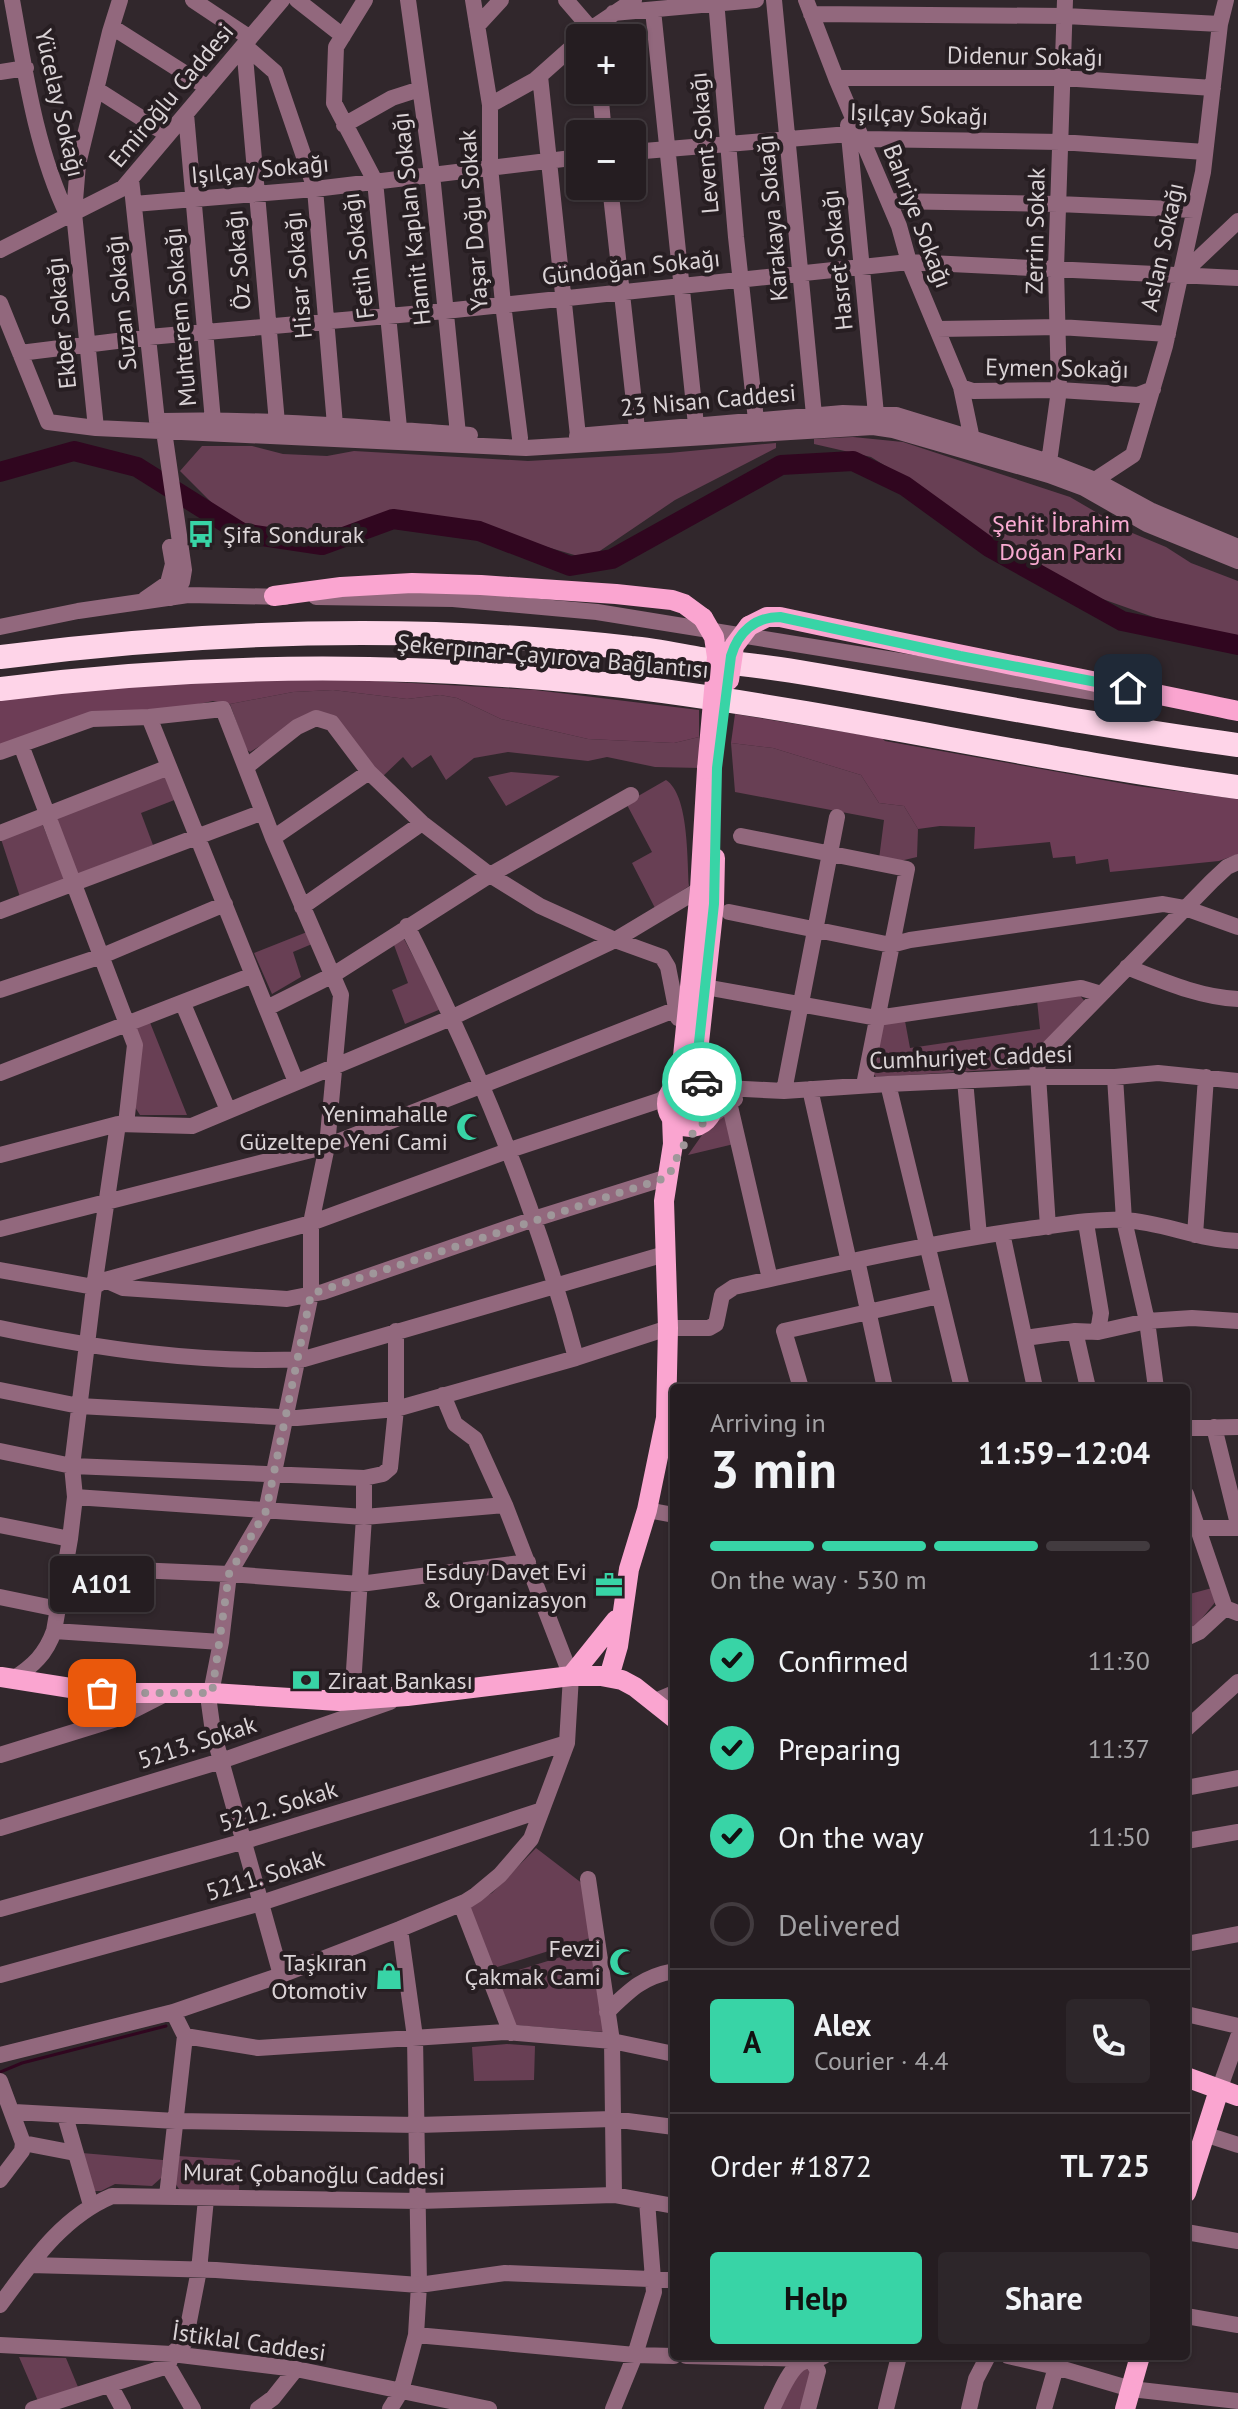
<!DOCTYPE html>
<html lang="en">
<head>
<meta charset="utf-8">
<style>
  body { margin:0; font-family:"PT Sans",sans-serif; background:#2d262a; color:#f1f3f6; height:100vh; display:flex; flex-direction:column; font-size:30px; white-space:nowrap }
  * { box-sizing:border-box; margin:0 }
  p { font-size:26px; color:#a3a2a5 }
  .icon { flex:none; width:44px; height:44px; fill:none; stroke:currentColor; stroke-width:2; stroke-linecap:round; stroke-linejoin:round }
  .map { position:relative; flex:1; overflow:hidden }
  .side { position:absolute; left:670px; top:1384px; width:520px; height:976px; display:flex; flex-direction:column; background:#251d21; border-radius:8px; box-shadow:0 2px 6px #0004,0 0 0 2px #423b3f }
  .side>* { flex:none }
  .controls { position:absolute; left:566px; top:24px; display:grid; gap:16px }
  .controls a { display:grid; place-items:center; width:80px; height:80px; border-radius:8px; background:#251d21; box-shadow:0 2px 6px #0004,0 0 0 2px #423b3f; font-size:40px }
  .pin { position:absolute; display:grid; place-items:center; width:68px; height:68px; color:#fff; margin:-34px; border-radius:16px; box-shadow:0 4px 12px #0006 }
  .courier { position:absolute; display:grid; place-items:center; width:80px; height:80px; margin:-40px; border:6px solid #38d4a6; border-radius:50%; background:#fff; color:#222; box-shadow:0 2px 10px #0007 }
  .bubble { position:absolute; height:56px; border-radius:8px; background:#251d21; box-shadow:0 2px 6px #0004,0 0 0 2px #423b3f; font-size:26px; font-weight:700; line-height:56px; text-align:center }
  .head em { font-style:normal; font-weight:700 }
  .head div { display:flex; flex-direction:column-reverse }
  .head { display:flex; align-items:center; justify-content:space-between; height:136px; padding:0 40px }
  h1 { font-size:52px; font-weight:700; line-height:60px }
  .bar { display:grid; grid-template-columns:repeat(4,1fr); gap:12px 8px; align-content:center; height:96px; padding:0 40px }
  .bar i { height:10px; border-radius:6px; background:#423b3f }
  .bar .on { background:#38d4a6 }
  .bar p { grid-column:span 4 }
  .line { display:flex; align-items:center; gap:20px; padding:0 40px; border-top:2px solid #423b3f }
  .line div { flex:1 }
  .round { display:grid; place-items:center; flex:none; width:84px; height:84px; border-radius:8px; background:#2d262a }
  ol { padding:0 40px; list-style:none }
  li { display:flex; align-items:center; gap:24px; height:88px }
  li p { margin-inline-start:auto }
  li .icon { padding:8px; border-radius:50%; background:#38d4a6; color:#111; stroke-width:4 }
  li:last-child { color:#a3a2a5 }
  li i { width:44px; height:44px; border:4px solid #423b3f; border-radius:50% }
  .primary-button { display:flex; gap:16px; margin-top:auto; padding:16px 40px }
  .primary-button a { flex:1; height:92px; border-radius:8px; background:#38d4a6; color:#111; font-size:32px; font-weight:700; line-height:92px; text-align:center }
  .primary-button a+a { background:#2d262a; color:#f1f3f6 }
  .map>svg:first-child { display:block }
  .green { fill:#683f54 }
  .forest { fill:#6d3d56 }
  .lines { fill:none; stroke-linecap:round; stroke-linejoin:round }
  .stream { stroke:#30061f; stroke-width:3 }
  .river { stroke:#30061f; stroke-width:20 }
  .minor { stroke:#92687d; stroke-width:16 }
  .major { stroke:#faa5d0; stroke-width:20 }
  .highway { stroke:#fed4e8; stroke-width:24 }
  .major-bridge { stroke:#faa5d0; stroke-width:20 }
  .done { stroke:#9f979a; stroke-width:8; stroke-dasharray:0 14.4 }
  .route { stroke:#38d4a6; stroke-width:10 }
  .labels { text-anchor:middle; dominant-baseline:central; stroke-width:8; stroke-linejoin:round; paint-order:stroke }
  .street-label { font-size:24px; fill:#dad3d6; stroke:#271e22 }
  .park-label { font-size:24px; fill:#f9abd2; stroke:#271e22 }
  .poi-label { font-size:24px; fill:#dad3d6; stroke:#271e22; text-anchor:end }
</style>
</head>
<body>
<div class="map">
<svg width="1238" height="2409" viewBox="0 0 1238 2409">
  <rect width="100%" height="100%" fill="#31272c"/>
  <path class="green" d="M853,437L903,442L1070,497L1130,532L1166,547L1191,563L1238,581V639L1190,630L1094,596L1020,561L949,514L905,478L871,457L814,444V439Z
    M776,443V448L675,500L588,559L486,529L415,518L367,521L321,538L267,532L223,514L180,471L202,446H252L283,454L327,456L354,451L528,461L669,453Z
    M333,690L407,699L440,695L457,698L501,719L588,739L674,743L699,737L701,768L655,767L607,757L588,761L508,752L474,758L446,780L431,755L412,768L403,757L381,778L336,720L276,736L250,752L246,749L230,704L293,692Z
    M731,743L773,748L861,775L879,803L904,806L918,829L917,857L900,861L879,859L884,820L735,792Z
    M511,772L560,776L506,806L488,777Z
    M167,774L177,799L141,813L153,845L76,875L54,818Z
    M666,780C689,795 687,859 689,886L655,908L632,863L652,852L626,803Z
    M41,821L65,880L20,897L0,836Z
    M307,932L312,944L293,952L301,977L272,994L254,953Z
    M404,939L441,1009L405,1024L392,990L408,983L394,945Z
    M1078,993L1086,1003L1029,1059L1006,1069L876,1077L872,1072L882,1024L905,1021L910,1048L1040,1029L1037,1000Z
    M149,1020L187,1115H140L133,1104L136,1025Z
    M726,1112L734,1144L688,1155L714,1118Z
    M1212,1588L1217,1600L1193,1629L1186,1631V1595Z
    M536,1848L583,1884L590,1938L491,1969L467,1906L492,1893Z
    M590,1948L604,2032L514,2025L498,1979L502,1975Z
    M507,2044L535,2046L534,2080L474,2081L472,2047Z
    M82,2153L163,2160L161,2178L152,2186L115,2184L101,2191H94Z
    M178,2156L240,2160L239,2191L179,2189L175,2183Z
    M19,2357L66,2358L78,2387L38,2401Z
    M806,2367L811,2373L802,2409H778L801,2369Z"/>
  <path class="forest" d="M322,678L535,690L699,710V737L674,743L588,739L501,719L457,698L440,695L407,699L333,690L293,692L230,704L213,701L0,746V700L131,686Z
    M735,714L882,738L885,741L1137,786L1238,799V854L1219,861L1110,872L1108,859L1076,864L1075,856L1053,858L1050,842L974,849L975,827L940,826L918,829L904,806L879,803L861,775L773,748L731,743Z"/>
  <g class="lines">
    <path class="stream" d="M0,2072L22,2063L166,2026"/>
    <path class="river" d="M0,472L74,451L137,467L242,533L322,545L393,519L479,531L570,566L612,559L781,465L853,461L905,486L989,547L1122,621L1238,645"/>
    <path class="minor" d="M12,0C25,72 36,150 68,216
      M193,0L250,38
      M297,0L343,36
      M365,0L336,47L334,103L375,181L399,428
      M408,0L432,174L458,434
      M473,0L490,105V166L503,304L520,438
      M566,0L591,29L594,37
      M716,0L736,237L756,420
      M774,0L814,415L818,422
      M806,0L836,78L899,226L909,262L961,387L973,444
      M653,10L696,425
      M613,13L756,0
      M811,14L1065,16L1220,24
      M477,26L501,0
      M112,27L208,88
      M582,38L591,29L634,0
      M244,45L275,72L315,189L335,425
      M244,45L277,423
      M0,72L26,68
      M540,76L578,436
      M836,78H1062L1213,88
      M96,89L168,135
      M600,90L604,134
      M490,105L535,80L580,40
      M186,114L213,421
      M344,125L392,98L420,89
      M848,125L876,414
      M632,152L849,134L862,139L1060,142L1205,152
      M131,179L157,421L164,431L184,570L182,582L171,598
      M610,186L637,429
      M889,201L1058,204L1194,210
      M134,204L315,189L580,157
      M0,250L123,188L282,0
      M1180,276L1238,221
      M0,303L48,422L96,428L526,448L873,427L893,430L1049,475L1084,488L1147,524L1238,561
      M937,329L1059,327L1168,334
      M20,353L149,337L445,311L909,262L1238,278
      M961,387L973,391L1059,390L1138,395L1153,389
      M162,421C265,418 367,428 470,435
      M96,428L74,213L78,164L110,32L120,0
      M577,436L843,413L896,415L1049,462L1095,480L1152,511L1238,547
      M1049,462L1059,390L1056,268L1065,0
      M1095,480L1133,455L1165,346L1203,172L1220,24L1226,0
      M316,597L453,599L597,612L1129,698
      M145,599L168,583L173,564L170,547
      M0,627L78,611L188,595L285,597
      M149,717L296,1082
      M21,745L135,1045L126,1124
      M0,752L92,719L149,717L223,709L273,838L341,995L327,1146L311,1223V1294L266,1511L229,1574L221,1642L209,1703L213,1732L281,1975
      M246,767L297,727L316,718L332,723L369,772L422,823L490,875L540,906L615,940L662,957L668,967L678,1018
      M0,833L169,767
      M741,836L907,869L864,1085
      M273,838L369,772
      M302,907L422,823
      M0,911L263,812
      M729,912L891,945L910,940L1163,904L1185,908L1238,927
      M407,926C477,1065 537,1207 576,1358
      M1127,967C1163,981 1199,997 1238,999
      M705,987L877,1018L1081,988L1101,994
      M0,990L102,956L225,904
      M183,1004L228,1110
      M267,1008L333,975L490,875L631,795
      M0,1073L253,975
      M1115,1077L1124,1220L1147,1321L1156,1388
      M965,1080L979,1236
      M888,1084L962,1388
      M706,1087L784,1091L888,1084L1038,1077H1115L1158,1073L1238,1081
      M810,1089L849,1262
      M784,1091L837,817
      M729,1102L770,1279
      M710,1117L735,1099
      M0,1155L118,1124L192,1126L453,1017L615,940L700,889
      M1086,1223L1101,1313L1098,1332
      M1048,1227L1037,1060L1212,881L1227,867L1238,862
      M0,1229L327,1146L677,1009
      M1002,1233L1035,1388
      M1195,1235L1206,1077
      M857,1260L885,1388
      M0,1270L94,1287L105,1280L311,1223L510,1150L661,1100L672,1091
      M105,1280L123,1288L287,1299L323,1292L534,1219L668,1177
      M0,1328C99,1349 202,1364 304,1359L665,1254
      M1075,1331L1088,1388
      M1025,1338L1075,1331L1098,1332L1147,1321L1192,1318L1238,1321
      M801,1388L784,1331L939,1296
      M0,1390L79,1406L297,1418L396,1409L576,1358L668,1328H709L716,1324L722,1295L734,1287C830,1266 924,1244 1021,1230C1053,1226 1093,1218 1124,1220C1163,1222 1199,1240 1238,1241
      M1214,1427L1238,1524
      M1186,1428L1238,1427
      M0,1451L72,1466L364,1478
      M1186,1494L1225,1608
      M75,1497L364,1517L505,1505
      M647,1510L674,1515
      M0,1525L70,1539
      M1198,1528H1238
      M65,1567L229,1574L360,1584L528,1562
      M0,1597L58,1609
      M54,1631L221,1642
      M1186,1638L1199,1632L1225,1608L1238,1613
      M13,1679C33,1666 46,1654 54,1631L70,1539L75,1497L72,1466L94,1287L118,1124
      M352,1701L364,1517V1478L383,1474L390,1468L396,1409V1331
      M655,1701L674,1693
      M1186,1729L1238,1682
      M0,1755L116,1719L165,1694
      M1186,1788L1238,1778
      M0,1828L221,1761L390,1702
      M1186,1841L1238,1832
      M588,1879L612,2041L614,2195
      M461,1904L511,2033
      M0,1909L245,1841L567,1743
      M1186,1944L1238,1934
      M0,1975L261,1903L542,1810
      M173,2012L185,2036L258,2048L505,2032L612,2041L674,2054
      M607,2012C630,1990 642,1977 674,1971
      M1186,2014L1238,2026
      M0,2055L173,2012L281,1975L400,1929L465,1902L476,1895L500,1875L531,1839L567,1743L571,1676L505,1505L475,1439L455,1424L443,1395
      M0,2081L23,2143L22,2151L0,2180
      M1219,2090L1238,2037
      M14,2112L176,2121L418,2125L612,2119L674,2127
      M65,2116L91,2205
      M1204,2134L1238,2145
      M23,2143L75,2153
      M167,2196L185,2036
      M1186,2232L1238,2241
      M30,2265L216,2270L419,2285L505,2273L674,2280
      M0,2305C32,2262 62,2217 112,2196L419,2201L614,2195L674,2206
      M1186,2316L1238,2325
      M416,2335L635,2355L674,2356
      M0,2345L172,2354L296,2369L489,2409
      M686,2356L809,2359
      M1008,2356L1056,2367L1131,2389L1238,2401
      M110,2385L123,2409
      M33,2409L168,2366
      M193,2409L168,2366L172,2354L185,2342L199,2270L206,2199
      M258,2409L273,2398L296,2369
      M390,2409L401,2391L416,2335L419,2285L415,2037L400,1929
      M613,2409L635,2355L654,2292L647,2201
      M772,2409C779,2396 787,2373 799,2364C808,2358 815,2361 824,2356
      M808,2409L818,2371L809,2356
      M886,2409L899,2356
      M969,2409L976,2379L988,2356
      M1044,2409L1056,2367"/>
    <path class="major" d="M274,596L341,587L412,583L481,585L616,594L672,600L684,604L703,618
      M749,626L767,617H780C933,650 1085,679 1238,711
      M667 1104a23 23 0 1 1 46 0a23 23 0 1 1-46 0Z
      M706,1087L699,1075L697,1061L714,904L715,858
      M672,1091L679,1079L683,1056L700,889L707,769
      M571,1676L616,1620
      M1,1677L102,1693H212L339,1701L407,1696L571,1676H601L622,1680L635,1687L674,1718
      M609,1677L618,1646L629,1569L647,1510L666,1418L668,1328L664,1201L673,1144L672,1118
      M1186,2077L1238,2096
      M1186,2193L1219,2090
      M1125,2409L1140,2356"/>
    <path class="highway" d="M0,657C210,630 420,624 631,648C654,650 677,655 700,659C737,664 774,667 811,674C954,698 1095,726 1238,745
      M0,689C220,661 442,662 663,691C855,717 1045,761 1238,787"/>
    <path class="major-bridge" d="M703,618L714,637L717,657L707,769
      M729,680L734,646L749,626"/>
  </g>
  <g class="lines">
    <path class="done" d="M102,1693H212L229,1574L266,1511L311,1294L668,1177C674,1165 678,1153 686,1142C704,1117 726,1114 702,1082"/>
    <path class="route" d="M702,1082L697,1061L714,904L717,768L731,656C738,632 755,617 780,617L960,656L1128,688"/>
  </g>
  <defs>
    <g id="bus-bare" transform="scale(2.16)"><path d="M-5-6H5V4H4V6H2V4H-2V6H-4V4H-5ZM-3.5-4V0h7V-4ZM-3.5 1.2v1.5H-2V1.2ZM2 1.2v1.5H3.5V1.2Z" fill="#38d4a6" stroke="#271e22" stroke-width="2.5" paint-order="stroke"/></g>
    <g id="mosque-bare" transform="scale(2.16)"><path d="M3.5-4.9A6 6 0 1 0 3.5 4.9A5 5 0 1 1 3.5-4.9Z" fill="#38d4a6" stroke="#271e22" stroke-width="2.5" paint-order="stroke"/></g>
    <g id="office-bare" transform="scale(2.16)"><path d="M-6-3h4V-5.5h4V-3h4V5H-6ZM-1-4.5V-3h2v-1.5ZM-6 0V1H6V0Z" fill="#38d4a6" stroke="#271e22" stroke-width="2.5" paint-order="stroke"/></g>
    <g id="bank-bare" transform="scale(2.16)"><path d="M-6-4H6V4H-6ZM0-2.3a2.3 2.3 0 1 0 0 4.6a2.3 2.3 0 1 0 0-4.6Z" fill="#38d4a6" stroke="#271e22" stroke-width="2.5" paint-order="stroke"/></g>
    <g id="shop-bare" transform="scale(2.16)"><path d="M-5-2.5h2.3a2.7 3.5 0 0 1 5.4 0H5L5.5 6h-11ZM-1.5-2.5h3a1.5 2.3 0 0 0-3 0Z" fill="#38d4a6" stroke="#271e22" stroke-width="2.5" paint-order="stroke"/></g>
  </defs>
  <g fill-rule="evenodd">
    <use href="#bus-bare" x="201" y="534"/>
    <use href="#mosque-bare" x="470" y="1127"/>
    <use href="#office-bare" x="609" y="1585"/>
    <use href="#bank-bare" x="306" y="1680"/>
    <use href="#mosque-bare" x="623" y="1962"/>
    <use href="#shop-bare" x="389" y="1976"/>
  </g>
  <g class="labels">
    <g class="street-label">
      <text transform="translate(1025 56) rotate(1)">Didenur Sokağı</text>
      <text transform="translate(171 95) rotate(-50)">Emiroğlu Caddesi</text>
      <text transform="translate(60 103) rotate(77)">Yücelay Sokağı</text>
      <text transform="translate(919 114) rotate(2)">Işılçay Sokağı</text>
      <text transform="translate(704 143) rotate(-95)">Levent Sokağı</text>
      <text transform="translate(260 169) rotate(-5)">Işılçay Sokağı</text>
      <text transform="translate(918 216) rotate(69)">Bahriye Sokağı</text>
      <text transform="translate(772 218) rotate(-95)">Karakaya Sokağı</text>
      <text transform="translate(411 219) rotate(-96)">Hamit Kaplan Sokağı</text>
      <text transform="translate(473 220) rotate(-94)">Yaşar Doğu Sokak</text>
      <text transform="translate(1035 231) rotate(-89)">Zerrin Sokak</text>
      <text transform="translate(1162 247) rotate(-78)">Aslan Sokağı</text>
      <text transform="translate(358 256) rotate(-97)">Fetih Sokağı</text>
      <text transform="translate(238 260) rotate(-95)">Öz Sokağı</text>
      <text transform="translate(837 260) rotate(-96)">Hasret Sokağı</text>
      <text transform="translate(631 267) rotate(-6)">Gündoğan Sokağı</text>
      <text transform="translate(298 275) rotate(-95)">Hisar Sokağı</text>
      <text transform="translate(121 303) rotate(-96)">Suzan Sokağı</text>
      <text transform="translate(180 317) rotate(-95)">Muhterem Sokağı</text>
      <text transform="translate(61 323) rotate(-96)">Ekber Sokağı</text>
      <text transform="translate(1057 368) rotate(1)">Eymen Sokağı</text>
      <text transform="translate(708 400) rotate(-5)">23 Nisan Caddesi</text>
      <text transform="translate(553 656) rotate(5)">Şekerpınar-Çayırova Bağlantısı</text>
      <text transform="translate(971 1057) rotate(-2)">Cumhuriyet Caddesi</text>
      <text transform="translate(197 1742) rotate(-18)">5213. Sokak</text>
      <text transform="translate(278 1806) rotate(-17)">5212. Sokak</text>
      <text transform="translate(265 1875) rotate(-17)">5211. Sokak</text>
      <text transform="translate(314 2174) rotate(1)">Murat Çobanoğlu Caddesi</text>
      <text transform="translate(249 2342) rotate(8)">İstiklal Caddesi</text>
    </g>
    <g class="park-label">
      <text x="1061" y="523">Şehit İbrahim<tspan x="1061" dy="28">Doğan Parkı</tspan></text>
    </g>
    <g class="poi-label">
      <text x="223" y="534" text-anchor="start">Şifa Sondurak</text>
      <text x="448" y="1113">Yenimahalle<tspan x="448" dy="28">Güzeltepe Yeni Cami</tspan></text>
      <text x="587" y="1571">Esduy Davet Evi<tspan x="587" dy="28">&amp; Organizasyon</tspan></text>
      <text x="328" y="1680" text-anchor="start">Ziraat Bankası</text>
      <text x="601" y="1948">Fevzi<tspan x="601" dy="28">Çakmak Cami</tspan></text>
      <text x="367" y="1962">Taşkıran<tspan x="367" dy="28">Otomotiv</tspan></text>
    </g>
  </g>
</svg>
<div class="controls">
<a>+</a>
<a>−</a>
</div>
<div class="pin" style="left:102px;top:1693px;background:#ea580c"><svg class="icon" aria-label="bag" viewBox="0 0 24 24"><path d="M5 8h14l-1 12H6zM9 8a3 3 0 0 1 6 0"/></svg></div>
<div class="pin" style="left:1128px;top:688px;background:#1f2937"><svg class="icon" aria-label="home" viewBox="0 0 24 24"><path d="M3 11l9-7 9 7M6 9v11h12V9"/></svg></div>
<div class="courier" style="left:702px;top:1082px"><svg class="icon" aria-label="car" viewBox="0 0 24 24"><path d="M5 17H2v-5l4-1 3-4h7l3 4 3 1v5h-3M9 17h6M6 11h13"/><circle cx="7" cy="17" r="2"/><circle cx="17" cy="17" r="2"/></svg></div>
<div class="bubble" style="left:50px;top:1556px;width:104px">A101</div>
<section class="side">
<div class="head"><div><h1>3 min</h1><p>Arriving in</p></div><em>11:59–12:04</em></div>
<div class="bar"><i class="on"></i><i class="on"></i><i class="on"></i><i></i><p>On the way · 530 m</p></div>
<ol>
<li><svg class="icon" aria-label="check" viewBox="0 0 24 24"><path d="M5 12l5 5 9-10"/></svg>Confirmed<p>11:30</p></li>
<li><svg class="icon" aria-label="check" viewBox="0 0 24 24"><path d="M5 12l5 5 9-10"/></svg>Preparing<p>11:37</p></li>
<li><svg class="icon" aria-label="check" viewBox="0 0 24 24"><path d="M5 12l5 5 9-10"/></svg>On the way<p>11:50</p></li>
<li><i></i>Delivered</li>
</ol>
<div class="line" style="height:144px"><b class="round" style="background:#38d4a6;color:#111">A</b><div><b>Alex</b><p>Courier · 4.4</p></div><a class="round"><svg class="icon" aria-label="phone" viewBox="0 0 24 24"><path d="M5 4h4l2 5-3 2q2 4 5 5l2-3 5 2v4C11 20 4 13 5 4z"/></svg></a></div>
<div class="line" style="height:104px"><div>Order #1872</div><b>TL 725</b></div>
<div class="primary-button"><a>Help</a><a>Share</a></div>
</section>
</div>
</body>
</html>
